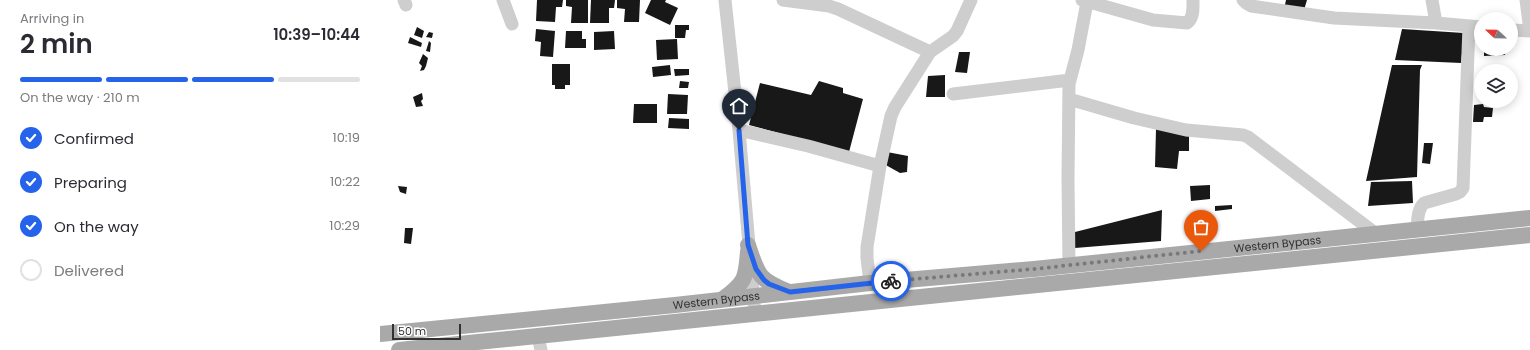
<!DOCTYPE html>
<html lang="en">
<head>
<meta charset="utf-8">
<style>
  body { margin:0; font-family:Poppins,sans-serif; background:#f7f7f7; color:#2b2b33; height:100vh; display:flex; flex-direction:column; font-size:15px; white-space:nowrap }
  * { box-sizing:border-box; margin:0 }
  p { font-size:13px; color:#7c7c81 }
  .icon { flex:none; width:22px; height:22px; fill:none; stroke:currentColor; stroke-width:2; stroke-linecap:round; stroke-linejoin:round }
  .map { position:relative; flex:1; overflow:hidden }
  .sheet { display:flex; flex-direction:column; background:#fff; width:380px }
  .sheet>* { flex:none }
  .needle { width:26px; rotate:292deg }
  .tools { position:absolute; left:1094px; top:12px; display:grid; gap:8px }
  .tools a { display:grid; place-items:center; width:44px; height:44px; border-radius:50%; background:#fff; box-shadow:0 2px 10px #0003; font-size:20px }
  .scale { position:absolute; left:12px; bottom:10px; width:69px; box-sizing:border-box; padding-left:4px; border:2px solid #313131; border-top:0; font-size:11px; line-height:14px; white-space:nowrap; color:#313131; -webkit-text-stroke:3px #fff; paint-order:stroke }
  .pin { position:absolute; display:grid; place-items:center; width:34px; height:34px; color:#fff; margin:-41px -17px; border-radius:50% 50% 50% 0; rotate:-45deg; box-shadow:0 0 4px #0007 }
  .pin .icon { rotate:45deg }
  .courier { position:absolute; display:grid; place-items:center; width:40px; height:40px; margin:-20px; border:3px solid #2563eb; border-radius:50%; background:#fff; color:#222; box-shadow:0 1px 5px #0007 }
  .summary em { font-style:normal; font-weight:600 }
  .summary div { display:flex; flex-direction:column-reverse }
  .summary { display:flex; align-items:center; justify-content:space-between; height:68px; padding:0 20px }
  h1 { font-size:26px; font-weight:600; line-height:30px }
  .bar { display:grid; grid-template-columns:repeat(4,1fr); gap:6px 4px; align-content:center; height:48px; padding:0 20px }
  .bar i { height:5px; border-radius:3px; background:#e1e1e2 }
  .bar .selected { background:#2563eb }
  .bar p { grid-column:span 4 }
  ol { padding:0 20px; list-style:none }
  li { display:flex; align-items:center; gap:12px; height:44px }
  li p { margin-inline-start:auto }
  li .icon { padding:4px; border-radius:50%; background:#2563eb; color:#fff; stroke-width:4 }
  li:last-child { color:#7c7c81 }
  li i { width:22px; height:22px; border:2px solid #e1e1e2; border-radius:50% }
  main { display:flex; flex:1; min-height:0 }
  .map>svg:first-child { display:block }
  .building { fill:#181818 }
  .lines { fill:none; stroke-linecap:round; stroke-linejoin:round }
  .minor { stroke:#cecece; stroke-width:13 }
  .major { stroke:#a9a9a9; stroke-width:16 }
  .done { stroke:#797979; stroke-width:4; stroke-dasharray:0 7.2 }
  .route { stroke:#2563eb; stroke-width:5 }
  .labels { text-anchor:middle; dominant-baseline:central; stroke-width:4; stroke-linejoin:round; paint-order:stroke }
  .street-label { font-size:11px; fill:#313131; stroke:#fff }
</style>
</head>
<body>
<main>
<section class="sheet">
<div class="summary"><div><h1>2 min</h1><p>Arriving in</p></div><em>10:39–10:44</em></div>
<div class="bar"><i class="selected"></i><i class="selected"></i><i class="selected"></i><i></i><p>On the way · 210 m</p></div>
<ol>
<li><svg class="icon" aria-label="check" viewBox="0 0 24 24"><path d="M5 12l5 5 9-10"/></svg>Confirmed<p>10:19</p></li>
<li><svg class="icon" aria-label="check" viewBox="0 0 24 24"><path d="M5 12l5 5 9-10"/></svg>Preparing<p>10:22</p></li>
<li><svg class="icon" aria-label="check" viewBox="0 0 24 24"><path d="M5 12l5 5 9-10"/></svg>On the way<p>10:29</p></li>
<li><i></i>Delivered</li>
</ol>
</section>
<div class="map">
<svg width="1150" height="350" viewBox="0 0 1150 350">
  <rect width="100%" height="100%" fill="#fff"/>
  <path class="building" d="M157,0H183L182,7H176L175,22L156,21Z
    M186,0H208V23H191L192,7L186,6Z
    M211,0H235L234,8H229V23H210Z
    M237,0H260L259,22H244L245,9L237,8Z
    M271,0H286L285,2L298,8L290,25L265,13Z
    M906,0H927L924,10L904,9Z
    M295,25H309V30H306L305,38H295Z
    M37,27L44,31L42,38L34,35Z
    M156,29L175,31L173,57L160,56L161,42L155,41Z
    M1022,29L1084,33L1081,63L1015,60Z
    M186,31H202V39H206V48H185Z
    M234,31L235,49L214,50V32Z
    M49,32L53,33L52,38L46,37Z
    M30,37L42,43L41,47L28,43Z
    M297,39L298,59L277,60L276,40Z
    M49,41L51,43L50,52L46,51Z
    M1104,49H1126L1125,55L1104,56Z
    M579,52H590L587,73L575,72Z
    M43,54L48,58L46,66L44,70L40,71L42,66L39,63Z
    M172,64H190V85H185V89H175V85H172Z
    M290,65L291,75L273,77L272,67Z
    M1012,65H1042L1040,70L1037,177L986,181Z
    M294,69H309V75L295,76Z
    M1100,74L1101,95H1098Z
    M565,75V97H546L548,76Z
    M300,81L309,82L308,88H299Z
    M439,81L463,88V93L483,99L469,152L369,125L380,83L431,95Z
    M42,93L43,99L41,101L43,106L36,107L33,97Z
    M288,94L308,95L307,114H287Z
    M254,104H277V123H253Z
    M1103,104L1104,107L1113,108L1112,117H1104L1103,122H1093L1094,105Z
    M289,118L309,119V129L288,128Z
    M776,129L809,135V151H799L797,169L775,167Z
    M1044,143H1053L1050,164L1042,163Z
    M507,152L528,156L527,172L520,173L504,164Z
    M1032,181L1033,203L988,206L991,182Z
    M830,185V199L811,201L810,186Z
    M18,186L27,187L26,194L20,192Z
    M852,205V209L835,211V206Z
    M782,210L781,241L695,248V232Z
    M25,228H33L31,244L24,243Z"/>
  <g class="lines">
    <path class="minor" d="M24,0L26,5
      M123,0L132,24
      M345,0L359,130L375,314
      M403,0L449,6L458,9L550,52
      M702,0L773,20L807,23C814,18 813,8 813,0
      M863,0L866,3L871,6L954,18L1056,23L1101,27
      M1052,0L1056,23
      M1146,0L1150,31
      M1131,30L1150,31
      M573,94L690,80
      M689,99L754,118L806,130L863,135L868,137L995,233
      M359,130L428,146L500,166
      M1037,229C1038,220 1037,210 1044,203L1076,194L1080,192L1083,188L1089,26
      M689,265L688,179L689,84L698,50L707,2
      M490,283L487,258V247L500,166L511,116L515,107L550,52L573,36L577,31L591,0
      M158,336L161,350"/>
    <g class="major">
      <path d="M368,245C378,275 378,280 409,292"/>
      <path d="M343,299C366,282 366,278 368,251"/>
      <path id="s1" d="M0,334L295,305L490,283L654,269L1150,218"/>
      <path d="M19,350L1150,235"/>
    </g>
  </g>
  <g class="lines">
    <path class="done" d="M511,281L654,269L821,251"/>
    <path class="route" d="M359,130L368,245L376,269L384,280L389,284L410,292L511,281"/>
  </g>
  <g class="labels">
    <g class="street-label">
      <text stroke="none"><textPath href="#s1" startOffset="902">Western Bypass</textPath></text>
      <text stroke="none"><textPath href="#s1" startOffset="338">Western Bypass</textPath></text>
    </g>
  </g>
</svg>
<div class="tools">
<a><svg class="needle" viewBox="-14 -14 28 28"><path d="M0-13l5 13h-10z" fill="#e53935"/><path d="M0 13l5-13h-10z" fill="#7c7c81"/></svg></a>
<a><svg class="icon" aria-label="layers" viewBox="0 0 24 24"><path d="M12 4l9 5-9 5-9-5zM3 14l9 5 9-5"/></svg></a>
</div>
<div class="scale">50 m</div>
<div class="pin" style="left:821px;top:251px;background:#ea580c"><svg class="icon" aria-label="bag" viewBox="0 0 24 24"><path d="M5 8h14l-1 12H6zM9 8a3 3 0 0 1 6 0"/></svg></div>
<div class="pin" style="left:359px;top:130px;background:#1f2937"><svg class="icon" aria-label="home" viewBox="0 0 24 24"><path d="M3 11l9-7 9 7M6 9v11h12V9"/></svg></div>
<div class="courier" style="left:511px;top:281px"><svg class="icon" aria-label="bike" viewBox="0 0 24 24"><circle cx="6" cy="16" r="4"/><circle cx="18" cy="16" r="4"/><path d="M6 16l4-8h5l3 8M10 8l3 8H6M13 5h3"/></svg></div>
</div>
</main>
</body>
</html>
